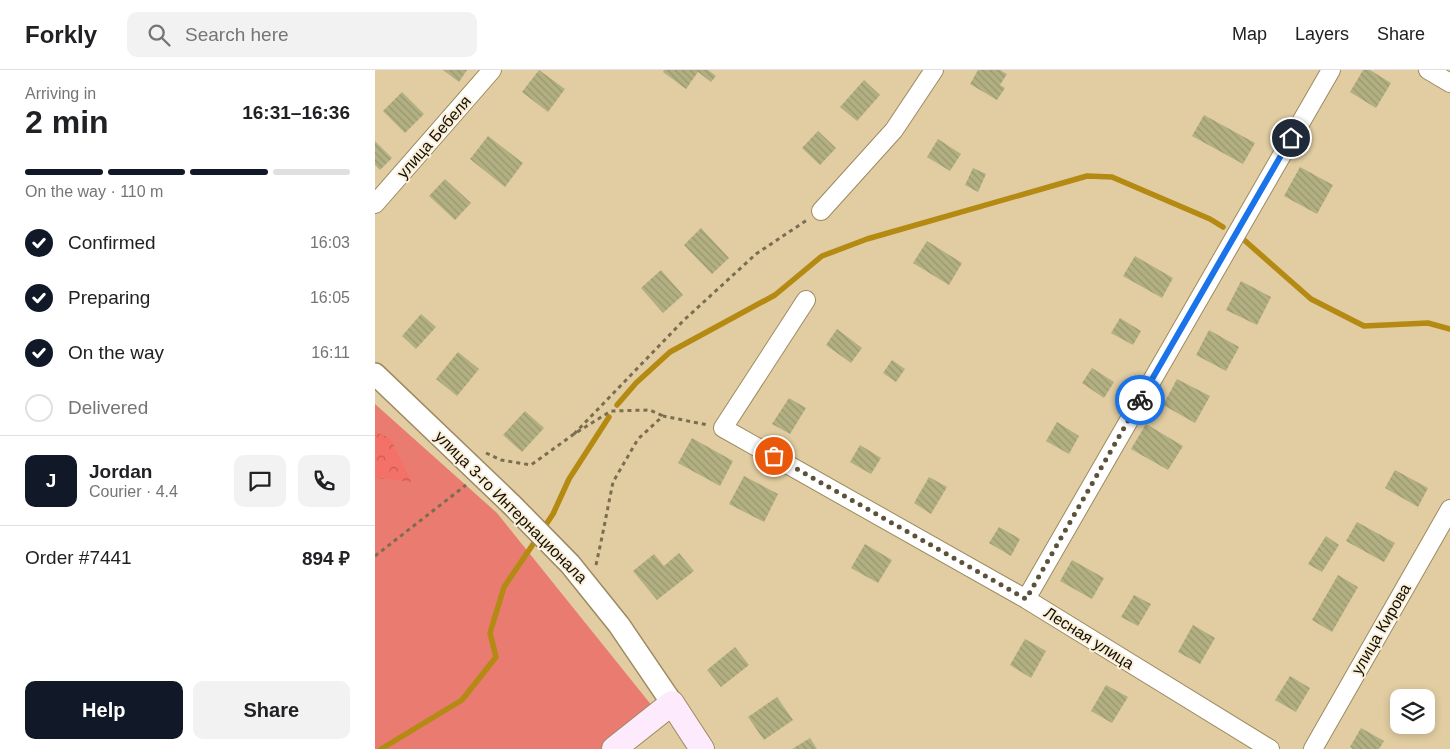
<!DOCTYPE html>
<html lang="en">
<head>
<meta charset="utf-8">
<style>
  body { margin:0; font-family:Helvetica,sans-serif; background:#f2f2f2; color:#202124; height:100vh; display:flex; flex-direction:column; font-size:19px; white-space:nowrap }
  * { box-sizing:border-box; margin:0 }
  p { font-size:16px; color:#757577 }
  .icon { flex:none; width:28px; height:28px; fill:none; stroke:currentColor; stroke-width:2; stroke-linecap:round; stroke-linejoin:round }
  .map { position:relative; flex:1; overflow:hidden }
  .drawer { display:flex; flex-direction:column; background:#fff; width:375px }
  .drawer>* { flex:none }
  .controls { position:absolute; left:1015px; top:619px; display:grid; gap:10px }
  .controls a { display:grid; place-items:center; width:45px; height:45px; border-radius:10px; background:#fff; box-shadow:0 2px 8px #0003; font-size:25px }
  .pin { position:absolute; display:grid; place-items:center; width:42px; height:42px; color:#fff; margin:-21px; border:2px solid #fff; border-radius:50%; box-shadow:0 1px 5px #0007 }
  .courier { position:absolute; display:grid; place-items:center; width:50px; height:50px; margin:-25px; border:4px solid #1a73e8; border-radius:50%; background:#fff; color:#222; box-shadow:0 1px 6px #0007 }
  .headline em { font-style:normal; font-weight:800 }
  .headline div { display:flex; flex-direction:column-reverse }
  .headline { display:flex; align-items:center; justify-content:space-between; height:85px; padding:0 25px }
  h1 { font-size:32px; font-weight:800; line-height:38px }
  .bar { display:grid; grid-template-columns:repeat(4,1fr); gap:8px 5px; align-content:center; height:60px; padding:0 25px }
  .bar i { height:6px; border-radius:4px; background:#e0e0e0 }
  .bar .active { background:#111827 }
  .bar p { grid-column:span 4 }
  .line { display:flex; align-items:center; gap:12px; padding:0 25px; border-top:1px solid #e0e0e0 }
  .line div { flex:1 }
  .round { display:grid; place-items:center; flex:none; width:52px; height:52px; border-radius:10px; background:#f2f2f2 }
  ol { padding:0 25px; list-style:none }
  li { display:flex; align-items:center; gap:15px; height:55px }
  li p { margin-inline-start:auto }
  li .icon { padding:5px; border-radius:50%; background:#111827; color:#fff; stroke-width:4 }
  li:last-child { color:#757577 }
  li i { width:28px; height:28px; border:2px solid #e0e0e0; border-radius:50% }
  .primary-button { display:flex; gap:10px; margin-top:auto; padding:10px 25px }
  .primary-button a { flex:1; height:58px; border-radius:10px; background:#111827; color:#fff; font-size:20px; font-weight:800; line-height:58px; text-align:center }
  .primary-button a+a { background:#f2f2f2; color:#202124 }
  header { display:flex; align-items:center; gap:30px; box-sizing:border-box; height:70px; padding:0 25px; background:#fff; border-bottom:1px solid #e0e0e0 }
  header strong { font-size:24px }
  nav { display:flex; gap:28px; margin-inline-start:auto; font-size:18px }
  .search { width:350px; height:45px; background:#f2f2f2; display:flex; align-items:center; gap:12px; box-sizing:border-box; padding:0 18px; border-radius:10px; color:#757577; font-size:19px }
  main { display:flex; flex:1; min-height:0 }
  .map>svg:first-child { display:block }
  .grass { fill:#ea7b71 }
  .forest { fill:url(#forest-crowns) }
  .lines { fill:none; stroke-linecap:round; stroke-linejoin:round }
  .stream { stroke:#b48a13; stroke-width:5.5 }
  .building { fill:url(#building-back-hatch) }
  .minor-casing { stroke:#9d8a60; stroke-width:20 }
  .tertiary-casing { stroke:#9d8a60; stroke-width:24 }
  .secondary-casing { stroke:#9d8a60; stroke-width:26 }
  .path { stroke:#7b6d51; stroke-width:3; stroke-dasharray:4 4; stroke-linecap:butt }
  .minor { stroke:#fff; stroke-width:18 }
  .tertiary { stroke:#fff; stroke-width:21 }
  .secondary { stroke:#fdebfd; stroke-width:24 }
  .done { stroke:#5c5139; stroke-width:5; stroke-dasharray:0 9 }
  .route { stroke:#1a73e8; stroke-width:6 }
  .labels { text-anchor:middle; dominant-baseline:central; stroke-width:4; stroke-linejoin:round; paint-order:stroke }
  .street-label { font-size:16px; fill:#150e01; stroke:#f9efd9 }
</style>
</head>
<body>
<header>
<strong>Forkly</strong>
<div class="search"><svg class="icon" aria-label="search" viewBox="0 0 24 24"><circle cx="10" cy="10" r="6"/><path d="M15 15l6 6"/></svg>Search here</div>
<nav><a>Map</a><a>Layers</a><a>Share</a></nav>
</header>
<main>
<section class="drawer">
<div class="headline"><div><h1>2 min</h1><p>Arriving in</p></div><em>16:31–16:36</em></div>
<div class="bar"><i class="active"></i><i class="active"></i><i class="active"></i><i></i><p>On the way · 110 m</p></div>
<ol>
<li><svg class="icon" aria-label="check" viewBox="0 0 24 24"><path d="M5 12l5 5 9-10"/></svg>Confirmed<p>16:03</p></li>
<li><svg class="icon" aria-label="check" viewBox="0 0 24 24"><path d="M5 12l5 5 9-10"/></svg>Preparing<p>16:05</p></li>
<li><svg class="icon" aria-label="check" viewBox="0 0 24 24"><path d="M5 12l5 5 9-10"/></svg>On the way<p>16:11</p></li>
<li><i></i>Delivered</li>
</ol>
<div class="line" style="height:90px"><b class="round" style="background:#111827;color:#fff">J</b><div><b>Jordan</b><p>Courier · 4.4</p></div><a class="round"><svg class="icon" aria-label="chat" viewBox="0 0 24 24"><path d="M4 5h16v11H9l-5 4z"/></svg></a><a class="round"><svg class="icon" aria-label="phone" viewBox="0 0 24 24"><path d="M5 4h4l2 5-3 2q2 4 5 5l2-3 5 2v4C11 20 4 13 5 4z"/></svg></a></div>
<div class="line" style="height:65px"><div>Order #7441</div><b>894 ₽</b></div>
<div class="primary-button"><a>Help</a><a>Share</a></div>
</section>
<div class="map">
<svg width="1075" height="679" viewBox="0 0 1075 679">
  <defs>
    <pattern id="forest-crowns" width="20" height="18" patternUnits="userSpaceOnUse" patternTransform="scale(1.25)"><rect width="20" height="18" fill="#f47167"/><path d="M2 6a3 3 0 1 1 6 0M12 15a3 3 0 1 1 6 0" fill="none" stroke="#c45b52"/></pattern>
    <pattern id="building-back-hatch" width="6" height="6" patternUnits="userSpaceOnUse" patternTransform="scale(1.25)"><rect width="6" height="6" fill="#b2b082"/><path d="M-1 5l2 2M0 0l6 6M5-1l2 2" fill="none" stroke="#98966e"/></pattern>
  </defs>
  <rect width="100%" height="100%" fill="#e1cda1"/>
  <path class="grass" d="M0,334L122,443L290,652L257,679H0Z"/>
  <path class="forest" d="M0,362L15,368L37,412L0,408Z"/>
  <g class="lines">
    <path class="stream" d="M868,169L936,229L989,256L1053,253L1075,259
      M242,335L261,313L295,282L400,225L447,186L492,169L712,106L737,107L835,149L848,157
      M168,459L178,444L194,409L234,347
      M6,679L87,630L121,587L115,563L129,517L163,467"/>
  </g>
  <path class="building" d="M68,0H92L84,12Z
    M164,0L190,19L173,42L147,22Z
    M289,0H333L341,6L336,12L323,2L311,19L288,2Z
    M603,0H625L632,4L625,15L630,18L622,30L595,14Z
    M988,0H995L1016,13L1001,38L975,22Z
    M489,10L505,25L482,51L465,37Z
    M27,22L49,44L30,63L8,41Z
    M829,45L880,73L868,94L817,66Z
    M443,61L461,78L445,95L427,78Z
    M113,66L148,93L130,117L95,89Z
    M563,69L586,84L575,101L552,87Z
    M0,71L17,88L5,100L0,95Z
    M925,97L958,115L942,144L909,126Z
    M598,98L611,104L603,122L590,115Z
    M70,109L96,133L80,150L54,126Z
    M326,158L354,188L337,204L309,175Z
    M552,171L587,193L574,215L538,193Z
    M760,186L798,208L787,228L748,206Z
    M286,200L308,225L288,243L266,218Z
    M866,211L896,227L882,255L851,240Z
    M46,244L61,257L41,279L27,266Z
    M745,248L766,261L758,275L736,263Z
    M462,259L487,278L476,293L451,275Z
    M834,260L864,277L851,301L821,285Z
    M83,282L104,299L82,326L61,309Z
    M517,290L530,299L521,312L508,303Z
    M717,298L739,312L729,328L707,313Z
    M802,309L835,326L820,353L788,335Z
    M414,328L431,338L415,364L397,354Z
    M150,341L169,358L147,382L128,365Z
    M682,352L704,366L694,384L671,371Z
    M771,354L808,376L793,400L756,379Z
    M317,368L358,391L345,416L303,393Z
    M485,375L506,388L496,404L475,392Z
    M1020,400L1053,418L1043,437L1010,418Z
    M369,406L403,424L389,452L354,434Z
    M554,407L572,417L556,444L539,433Z
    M982,452L1020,473L1009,492L971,471Z
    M624,457L645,469L636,486L614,473Z
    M951,466L964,475L947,502L933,494Z
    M490,474L517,490L503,513L476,498Z
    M304,483L319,501L282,530L258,501L279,484L289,496Z
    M697,490L729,508L717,529L685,511Z
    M963,505L983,517L957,562L937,550Z
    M759,525L776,534L763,556L746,547Z
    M818,555L840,568L825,594L803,582Z
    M650,569L671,581L656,608L635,595Z
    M360,577L374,595L346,617L332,600Z
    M915,606L935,618L921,642L900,630Z
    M731,615L753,627L737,653L716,641Z
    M402,627L418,650L389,670L373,647Z
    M986,658L1009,671L1004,679H978L975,677Z
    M435,668L442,679H417Z"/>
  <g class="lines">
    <g class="minor-casing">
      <path id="minor" d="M1053,0L1075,13
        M0,134L117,0
        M446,141L519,60L559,0
        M431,230L348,358L651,529L895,679
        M651,529L956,0
        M938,679L1075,439"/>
    </g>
    <g class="tertiary-casing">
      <path id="tertiary" d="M0,304L137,435L195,494L244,555L297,633"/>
    </g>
    <g class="secondary-casing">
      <path id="secondary" d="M239,679L297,633L327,679"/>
    </g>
    <path class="path" d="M199,364L308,251L381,184L432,150
      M111,383L126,390L156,395L199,364L236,341L275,340L288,346
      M0,486L91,415
      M221,495L227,467L238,412L263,369L288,346L333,355"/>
    <use href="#minor" class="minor"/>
    <use href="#tertiary" class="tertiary"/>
    <use href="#secondary" class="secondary"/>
  </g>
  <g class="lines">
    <path class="done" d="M399,386L651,529L765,330"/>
    <path class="route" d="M765,330L916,68"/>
  </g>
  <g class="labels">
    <g class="street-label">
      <text transform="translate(59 67) rotate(-49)">улица Бебеля</text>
      <text transform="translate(136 437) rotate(45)">улица 3-го Интернационала</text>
      <text transform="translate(1006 559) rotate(-60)">улица Кирова</text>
      <text transform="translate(714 568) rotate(32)">Лесная улица</text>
    </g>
  </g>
</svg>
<div class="controls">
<a><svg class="icon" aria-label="layers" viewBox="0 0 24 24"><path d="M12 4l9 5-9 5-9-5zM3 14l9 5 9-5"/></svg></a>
</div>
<div class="pin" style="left:399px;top:386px;background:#ea580c"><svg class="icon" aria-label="bag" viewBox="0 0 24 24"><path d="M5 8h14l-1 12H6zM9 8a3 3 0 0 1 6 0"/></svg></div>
<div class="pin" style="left:916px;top:68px;background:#1f2937"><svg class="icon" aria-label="home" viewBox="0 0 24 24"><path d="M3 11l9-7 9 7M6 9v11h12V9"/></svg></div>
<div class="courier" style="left:765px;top:330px"><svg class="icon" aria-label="bike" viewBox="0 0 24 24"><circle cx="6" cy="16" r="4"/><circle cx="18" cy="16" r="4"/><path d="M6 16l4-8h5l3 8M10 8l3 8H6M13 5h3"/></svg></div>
</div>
</main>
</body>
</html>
